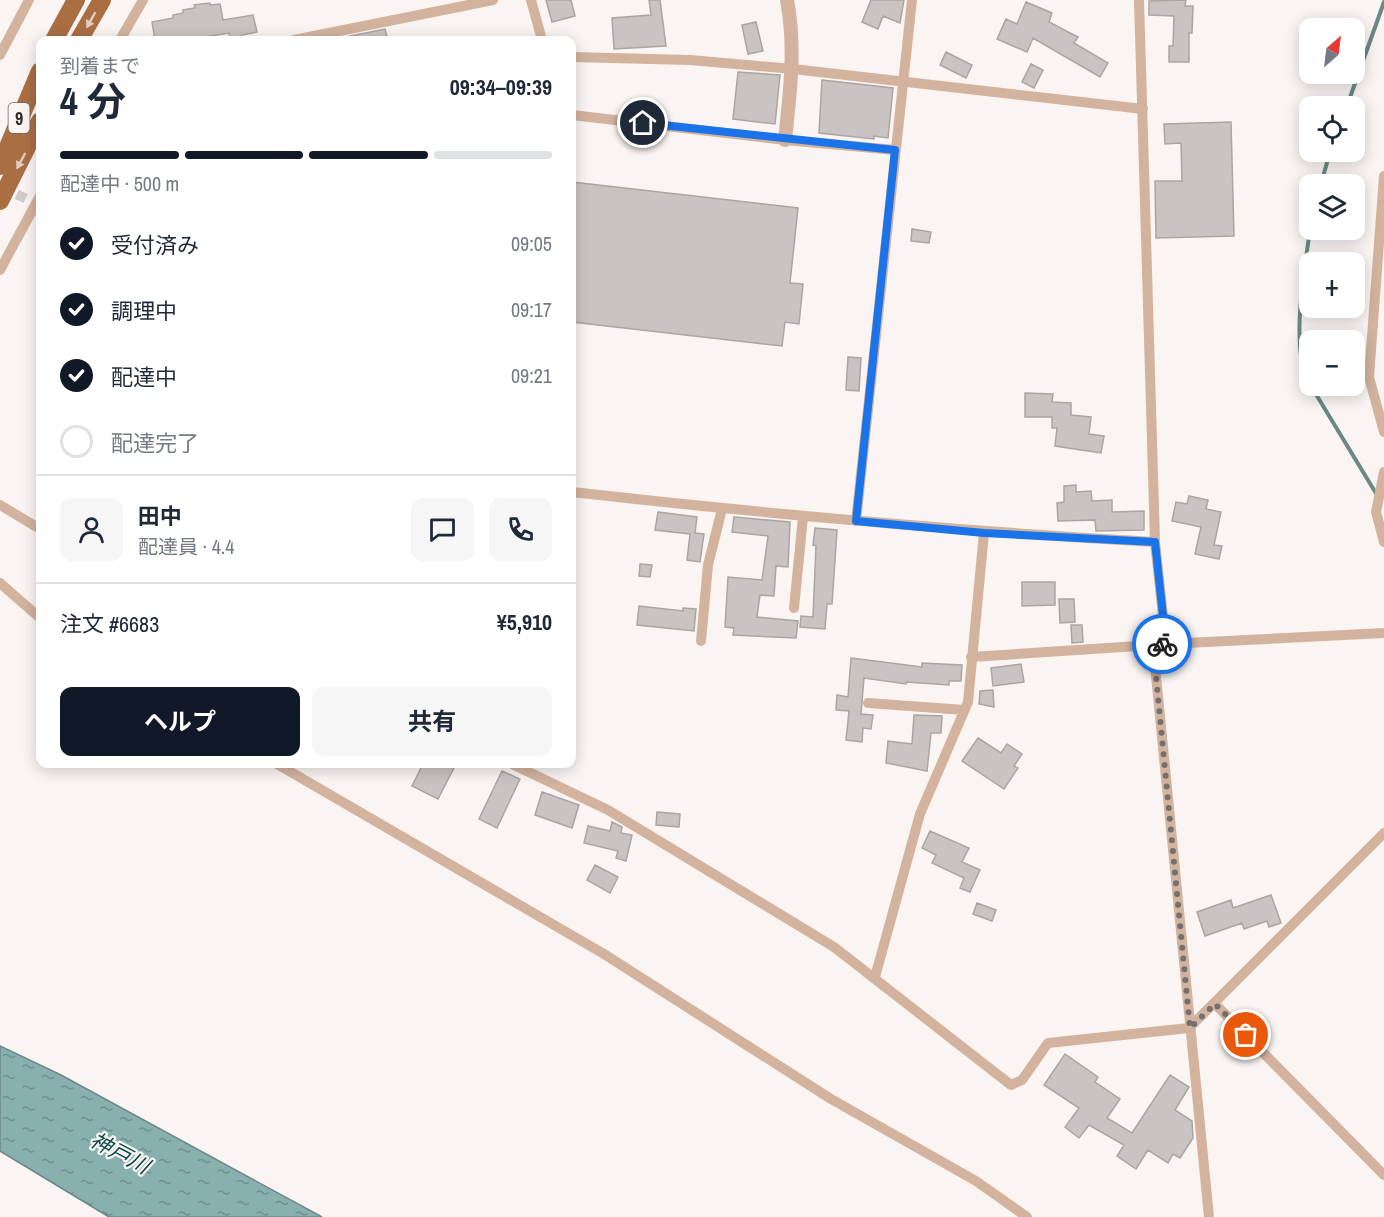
<!DOCTYPE html>
<html lang="ja">
<head>
<meta charset="utf-8">
<style>
  body { margin:0; font-family:"Archivo Narrow","Noto Sans JP",sans-serif; background:#f6f6f7; color:#1f2937; height:100vh; display:flex; flex-direction:column; font-size:22px; white-space:nowrap }
  * { box-sizing:border-box; margin:0 }
  p { font-size:20px; color:#747a83 }
  .icon { flex:none; width:33px; height:33px; fill:none; stroke:currentColor; stroke-width:2; stroke-linecap:round; stroke-linejoin:round }
  .map { position:relative; flex:1; overflow:hidden }
  .details { position:absolute; left:36px; top:36px; width:540px; height:732px; display:flex; flex-direction:column; background:#fff; border-radius:12px; box-shadow:0 3px 15px #0003 }
  .details>* { flex:none }
  .needle { width:39px; rotate:28deg }
  .buttons { position:absolute; left:1299px; top:18px; display:grid; gap:12px }
  .buttons a { display:grid; place-items:center; width:66px; height:66px; border-radius:12px; background:#fff; box-shadow:0 3px 15px #0003; font-size:30px }
  .pin { position:absolute; display:grid; place-items:center; width:51px; height:51px; color:#fff; margin:-26px; border:3px solid #fff; border-radius:50%; box-shadow:0 2px 6px #0007 }
  .courier { position:absolute; display:grid; place-items:center; width:60px; height:60px; margin:-30px; border:4px solid #1a73e8; border-radius:50%; background:#fff; color:#222; box-shadow:0 2px 8px #0007 }
  .overview em { font-style:normal; font-weight:700 }
  .overview div { display:flex; flex-direction:column-reverse }
  .overview { display:flex; align-items:center; justify-content:space-between; height:102px; padding:0 24px }
  h1 { font-size:39px; font-weight:700; line-height:45px }
  .bar { display:grid; grid-template-columns:repeat(4,1fr); gap:9px 6px; align-content:center; height:72px; padding:0 24px }
  .bar i { height:8px; border-radius:4px; background:#e0e1e3 }
  .bar .on { background:#111827 }
  .bar p { grid-column:span 4 }
  .line { display:flex; align-items:center; gap:15px; padding:0 24px; border-top:2px solid #e0e1e3 }
  .line div { flex:1 }
  .round { display:grid; place-items:center; flex:none; width:63px; height:63px; border-radius:12px; background:#f6f6f7 }
  ol { padding:0 24px; list-style:none }
  li { display:flex; align-items:center; gap:18px; height:66px }
  li p { margin-inline-start:auto }
  li .icon { padding:6px; border-radius:50%; background:#111827; color:#fff; stroke-width:4 }
  li:last-child { color:#747a83 }
  li i { width:33px; height:33px; border:3px solid #e0e1e3; border-radius:50% }
  .button { display:flex; gap:12px; margin-top:auto; padding:12px 24px }
  .button a { flex:1; height:69px; border-radius:12px; background:#111827; color:#fff; font-size:24px; font-weight:700; line-height:69px; text-align:center }
  .button a+a { background:#f6f6f7; color:#1f2937 }
  .map>svg:first-child { display:block }
  .water { fill:url(#water-ripples); stroke:#6c8886; stroke-width:1.5 }
  .lines { fill:none; stroke-linecap:round; stroke-linejoin:round }
  .stream { stroke:#6c8886; stroke-width:4 }
  .building { fill:#c9c4c1; stroke:#aaa5a2; stroke-width:1.5 }
  .minor-tunnel { stroke:#d1ccca; stroke-width:10; stroke-dasharray:10 5; stroke-linecap:butt }
  .minor { stroke:#d3b39e; stroke-width:10 }
  .tertiary { stroke:#d3b39e; stroke-width:14 }
  .trunk { stroke:#aa6e43; stroke-width:18 }
  .oneway { fill:#e2ccbe }
  .done { stroke:#73706f; stroke-width:6; stroke-dasharray:0 10.8 }
  .route { stroke:#1a73e8; stroke-width:8 }
  .labels { text-anchor:middle; dominant-baseline:central; stroke-width:4.5; stroke-linejoin:round; paint-order:stroke }
  .shield { fill:#faf5f2; stroke:#696665; stroke-width:1.5 }
  .shield-label { font-size:18px; font-weight:bold; fill:#2b2928 }
  .water-label { font-size:21px; font-style:italic; fill:#064846; stroke:#faf5f2 }
</style>
</head>
<body>
<div class="map">
<svg width="1384" height="1217" viewBox="0 0 1384 1217">
  <defs>
    <pattern id="water-ripples" width="26" height="14" patternUnits="userSpaceOnUse" patternTransform="scale(1.5)"><rect width="26" height="14" fill="#88b1ae"/><path d="M2 4q2-2 4 0t4 0M15 11q2-2 4 0t4 0" fill="none" stroke="#6f908e"/></pattern>
  </defs>
  <rect width="100%" height="100%" fill="#faf5f2"/>
  <path class="water" d="M0,1046L61,1075L322,1217H109L0,1151Z"/>
  <g class="lines">
    <path class="stream" d="M1347,106L1384,2
      M1321,184L1330,152
      M1310,384C1289,351 1305,267 1310,230
      M1311,386L1377,495"/>
  </g>
  <path class="building" d="M546,0H571L575,16L552,22Z
    M649,0H660L666,46L614,49L612,18L651,15Z
    M871,0H904L900,23L883,16L878,29L862,22Z
    M1186,0L1185,6H1193L1192,33H1189V62H1169V46H1173L1174,16L1149,15V1Z
    M1026,2L1052,13L1049,22L1078,37L1074,43L1108,63L1100,77L1033,38L1027,52L997,39L1006,19L1017,24Z
    M210,3V5L220,4L223,20L253,15L257,32L242,35L243,40H230L229,33L186,40H155L152,22L173,18V15L183,13V10L195,8L194,5Z
    M756,22L763,51L748,54L742,25Z
    M385,29L388,40H351L350,36Z
    M946,52L972,65L966,78L940,65Z
    M1031,64L1043,70L1034,88L1022,82Z
    M738,72L780,75L775,124L733,119Z
    M822,80L893,88L888,138L874,136V139L819,133Z
    M1231,122L1234,236L1156,238L1155,181H1182L1181,143L1165,144L1164,124Z
    M572,182L798,208L790,283L803,284L799,324L785,322L782,346L572,322Z
    M912,229L931,232L929,243L911,241Z
    M848,357L861,358L859,391L846,390Z
    M1025,393L1053,394L1052,402L1071,403V415L1091,417L1089,434L1104,436L1101,453L1055,446L1057,428H1052V417H1025Z
    M1076,485V492L1091,491L1092,501L1112,500V512L1144,511V530L1096,531L1095,520L1058,521L1057,503L1064,502V486Z
    M1189,496L1208,500L1206,509L1221,512L1214,545L1222,546L1219,559L1195,554L1201,527L1172,521L1176,502L1187,504Z
    M658,512L697,517L695,533L704,534L700,562L687,560L690,534L655,530Z
    M734,517L790,522L788,567L776,566L774,596L760,595L757,617L798,621L796,638L733,635L734,628L725,627L728,577L762,580L768,536L732,532Z
    M815,528L837,530L832,604H827L825,629L800,627L801,616L813,617L816,546L813,545Z
    M640,564L652,565L650,577L639,576Z
    M1022,582H1055V605L1022,606Z
    M1059,599H1074L1075,622L1060,623Z
    M639,606L683,611V608L696,609L694,631L637,625Z
    M1071,625H1082L1083,642L1072,643Z
    M851,658L922,667V663L962,665L961,681H949V685L906,682V684L864,678L861,714L873,715L871,729L863,728L862,742L846,740L849,711L836,710L837,695L848,697Z
    M1021,664L1024,682L993,686L991,668Z
    M993,690L994,707L979,704L980,691Z
    M914,715L942,716L941,733H931L927,771L886,763L888,741L912,744Z
    M978,738L1001,753L1007,744L1022,754L1014,766L1018,768L1004,789L962,761Z
    M423,764H456L438,799L412,786Z
    M502,771L520,779L497,828L479,819Z
    M542,792L579,805L572,828L535,815Z
    M657,812L680,814L679,827L656,825Z
    M612,822L622,827L621,833L632,835L626,861L616,858L618,851L584,843L588,826L610,831Z
    M930,831L969,848L962,862L980,870L970,892L960,888L964,878L932,863L936,855L922,848Z
    M595,865L618,877L610,893L587,880Z
    M1271,895L1281,923L1269,927L1267,921L1244,929L1242,923L1205,936L1197,912L1231,900L1233,908Z
    M977,903L996,910L992,921L973,914Z
    M1065,1054L1098,1077L1095,1082L1120,1099L1107,1118L1132,1133L1170,1075L1189,1087L1175,1110L1192,1121L1193,1138L1180,1158L1173,1154L1168,1163L1148,1150L1136,1169L1117,1156L1124,1145L1089,1125L1079,1138L1065,1127L1079,1108L1044,1085Z"/>
  <g class="lines">
    <path class="minor-tunnel" d="M3,188L29,200"/>
    <path class="minor" d="M531,0L542,40
      M1139,0L1155,542L1166,644L1153,645L1209,1217
      M120,40L143,0
      M294,40L493,0
      M0,55L29,0
      M572,57L690,60L793,69L1143,109
      M572,115L785,140L895,150
      M1384,176L1369,377L1384,432
      M0,270L40,196
      M1384,472L1376,512L1384,542
      M572,492C766,514 960,531 1155,542
      M0,505L40,529
      M856,521L912,0
      M0,583L40,618
      M794,608L803,517
      M701,641L708,565L722,509
      M1166,644L1384,633
      M971,657L1153,645
      M868,703L964,710
      M277,764L604,954L831,1099L976,1181L1027,1217
      M512,764L608,810L834,947L1011,1085L1022,1080L1048,1043L1189,1028L1384,833
      M875,977L920,814L968,702L984,533
      M1215,1004L1384,1175"/>
    <path class="tertiary" d="M785,140C790,92 796,48 787,0"/>
    <path class="trunk" d="M54,40L76,0
      M79,40L102,0
      M0,166L40,71
      M0,201L40,121"/>
  </g>
  <defs><path id="oneway-solid" d="M-6-.8H1V-3.2L6.5 0L1 3.2V.8H-6Z" transform="scale(1.5)"/></defs>
  <g class="oneway">
    <use href="#oneway-solid" transform="translate(91 20) rotate(119)"/>
    <use href="#oneway-solid" transform="translate(21 161) rotate(118)"/>
  </g>
  <g class="lines">
    <path class="done" d="M1162,644L1153,645L1190,1028L1215,1004L1246,1035"/>
    <path class="route" d="M643,123L895,150L856,521L984,533L1155,542L1166,644H1162"/>
  </g>
  <g class="labels">
    <rect class="shield" x="8.5" y="103" width="21" height="30" rx="4.5"/>
    <g class="shield-label">
      <text x="19" y="118">9</text>
    </g>
    <g class="water-label">
      <text transform="translate(120 1153) rotate(28)">神戸川</text>
    </g>
  </g>
</svg>
<div class="buttons">
<a><svg class="needle" viewBox="-14 -14 28 28"><path d="M0-13l5 13h-10z" fill="#e53935"/><path d="M0 13l5-13h-10z" fill="#747a83"/></svg></a>
<a><svg class="icon" aria-label="locate" viewBox="0 0 24 24"><circle cx="12" cy="12" r="6"/><path d="M12 2v4M12 18v4M2 12h4M18 12h4"/></svg></a>
<a><svg class="icon" aria-label="layers" viewBox="0 0 24 24"><path d="M12 4l9 5-9 5-9-5zM3 14l9 5 9-5"/></svg></a>
<a>+</a>
<a>−</a>
</div>
<div class="pin" style="left:1246px;top:1035px;background:#ea580c"><svg class="icon" aria-label="bag" viewBox="0 0 24 24"><path d="M5 8h14l-1 12H6zM9 8a3 3 0 0 1 6 0"/></svg></div>
<div class="pin" style="left:643px;top:123px;background:#1f2937"><svg class="icon" aria-label="home" viewBox="0 0 24 24"><path d="M3 11l9-7 9 7M6 9v11h12V9"/></svg></div>
<div class="courier" style="left:1162px;top:644px"><svg class="icon" aria-label="bike" viewBox="0 0 24 24"><circle cx="6" cy="16" r="4"/><circle cx="18" cy="16" r="4"/><path d="M6 16l4-8h5l3 8M10 8l3 8H6M13 5h3"/></svg></div>
<section class="details">
<div class="overview"><div><h1>4 分</h1><p>到着まで</p></div><em>09:34–09:39</em></div>
<div class="bar"><i class="on"></i><i class="on"></i><i class="on"></i><i></i><p>配達中 · 500 m</p></div>
<ol>
<li><svg class="icon" aria-label="check" viewBox="0 0 24 24"><path d="M5 12l5 5 9-10"/></svg>受付済み<p>09:05</p></li>
<li><svg class="icon" aria-label="check" viewBox="0 0 24 24"><path d="M5 12l5 5 9-10"/></svg>調理中<p>09:17</p></li>
<li><svg class="icon" aria-label="check" viewBox="0 0 24 24"><path d="M5 12l5 5 9-10"/></svg>配達中<p>09:21</p></li>
<li><i></i>配達完了</li>
</ol>
<div class="line" style="height:108px"><a class="round"><svg class="icon" aria-label="person" viewBox="0 0 24 24"><circle cx="12" cy="8" r="4"/><path d="M4 21q1-7 8-7t8 7"/></svg></a><div><b>田中</b><p>配達員 · 4.4</p></div><a class="round"><svg class="icon" aria-label="chat" viewBox="0 0 24 24"><path d="M4 5h16v11H9l-5 4z"/></svg></a><a class="round"><svg class="icon" aria-label="phone" viewBox="0 0 24 24"><path d="M5 4h4l2 5-3 2q2 4 5 5l2-3 5 2v4C11 20 4 13 5 4z"/></svg></a></div>
<div class="line" style="height:78px"><div>注文 #6683</div><b>¥5,910</b></div>
<div class="button"><a>ヘルプ</a><a>共有</a></div>
</section>
</div>
</body>
</html>
